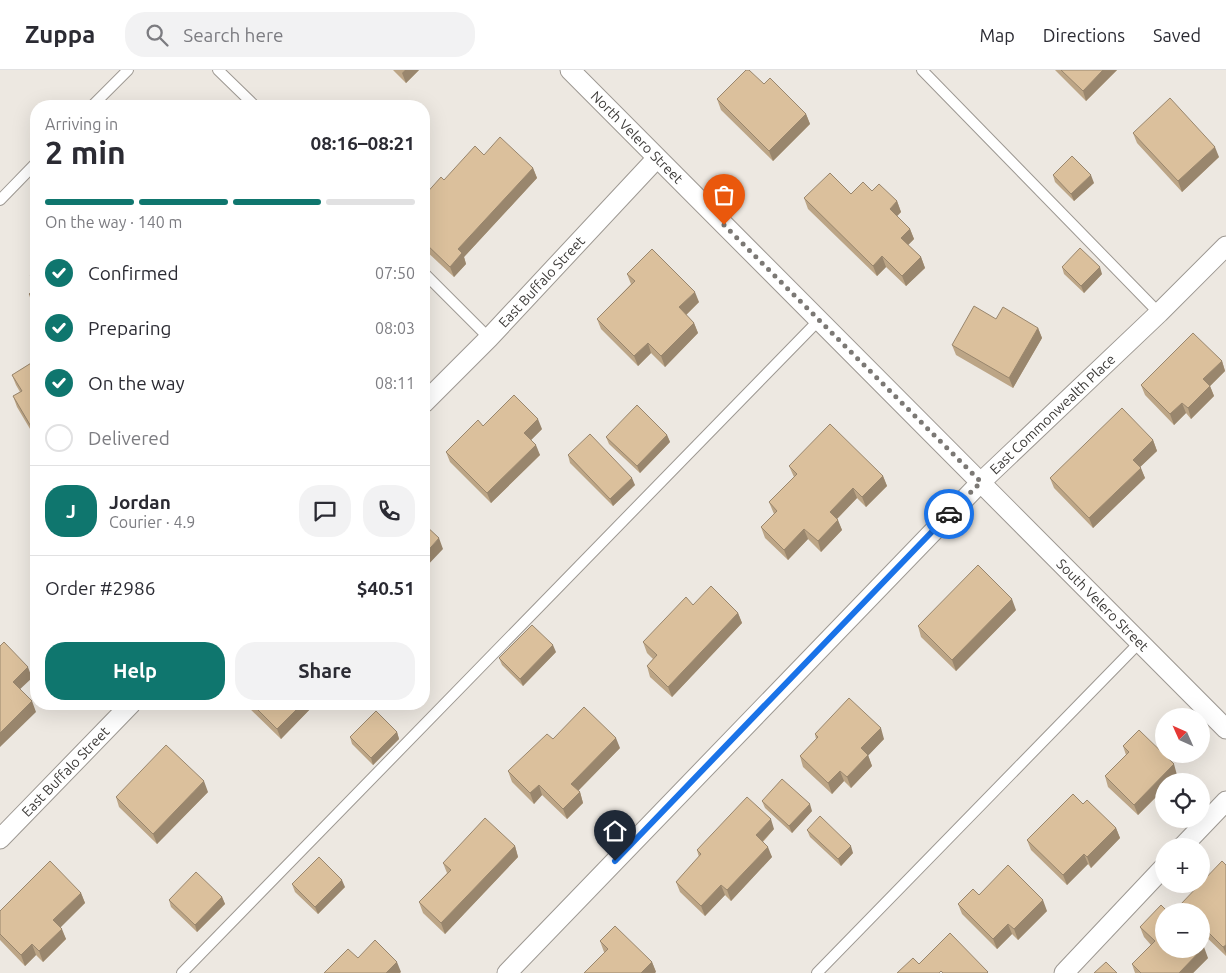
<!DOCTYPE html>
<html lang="en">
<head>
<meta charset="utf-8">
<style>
  body { margin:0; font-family:Ubuntu,sans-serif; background:#f2f2f3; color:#2b2b33; height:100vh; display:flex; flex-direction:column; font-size:19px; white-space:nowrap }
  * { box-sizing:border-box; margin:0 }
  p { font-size:16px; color:#7c7c81 }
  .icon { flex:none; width:28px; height:28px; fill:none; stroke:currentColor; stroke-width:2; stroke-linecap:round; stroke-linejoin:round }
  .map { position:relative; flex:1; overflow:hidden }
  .panel { position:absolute; left:30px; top:30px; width:400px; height:610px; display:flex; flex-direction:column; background:#fff; border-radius:20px; box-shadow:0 5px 20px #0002 }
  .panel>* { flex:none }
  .needle { width:32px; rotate:315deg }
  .tools { position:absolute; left:1155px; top:638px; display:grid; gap:10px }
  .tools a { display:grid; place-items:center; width:55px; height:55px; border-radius:50%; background:#fff; box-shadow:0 5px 20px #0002; font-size:25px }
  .pin { position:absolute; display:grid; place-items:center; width:42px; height:42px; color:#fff; margin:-51px -21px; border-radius:50% 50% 50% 0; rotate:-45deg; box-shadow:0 0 5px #0007 }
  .pin .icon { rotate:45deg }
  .courier { position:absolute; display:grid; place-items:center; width:50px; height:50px; margin:-25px; border:4px solid #1a73e8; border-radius:50%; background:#fff; color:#222; box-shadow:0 1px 6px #0007 }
  .headline em { font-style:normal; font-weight:700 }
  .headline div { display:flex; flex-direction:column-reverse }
  .headline { display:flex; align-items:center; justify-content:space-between; height:85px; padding:0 15px }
  h1 { font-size:32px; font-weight:700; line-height:38px }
  .bar { display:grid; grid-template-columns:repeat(4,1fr); gap:8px 5px; align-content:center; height:60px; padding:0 15px }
  .bar i { height:6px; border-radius:4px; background:#e1e1e2 }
  .bar .active { background:#0f766e }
  .bar p { grid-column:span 4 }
  .line { display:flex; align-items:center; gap:12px; padding:0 15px; border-top:1px solid #e1e1e2 }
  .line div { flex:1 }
  .round { display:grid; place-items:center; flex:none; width:52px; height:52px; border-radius:20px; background:#f2f2f3 }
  ol { padding:0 15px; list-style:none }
  li { display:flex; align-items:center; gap:15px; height:55px }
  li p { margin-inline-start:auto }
  li .icon { padding:5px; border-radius:50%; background:#0f766e; color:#fff; stroke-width:4 }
  li:last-child { color:#7c7c81 }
  li i { width:28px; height:28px; border:2px solid #e1e1e2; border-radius:50% }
  .cta { display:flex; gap:10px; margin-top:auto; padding:10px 15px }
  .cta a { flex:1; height:58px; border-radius:20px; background:#0f766e; color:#fff; font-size:20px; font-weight:700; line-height:58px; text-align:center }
  .cta a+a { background:#f2f2f3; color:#2b2b33 }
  header { display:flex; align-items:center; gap:30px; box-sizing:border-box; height:70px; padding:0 25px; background:#fff; border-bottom:1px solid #e1e1e2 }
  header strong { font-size:24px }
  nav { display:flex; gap:28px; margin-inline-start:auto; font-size:18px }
  .search { width:350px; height:45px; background:#f2f2f3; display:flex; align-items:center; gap:12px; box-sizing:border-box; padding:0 18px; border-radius:20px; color:#7c7c81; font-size:19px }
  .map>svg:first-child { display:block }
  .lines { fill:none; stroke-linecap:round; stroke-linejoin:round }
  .service-casing { stroke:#9d9892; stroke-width:12 }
  .minor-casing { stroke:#9d9892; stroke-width:21 }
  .service { stroke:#fff; stroke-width:10 }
  .minor { stroke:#fff; stroke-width:19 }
  .wall { fill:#bca586 }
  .shaded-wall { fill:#99866d }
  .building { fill:#dbc09c; stroke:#99866d }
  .done { stroke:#7b7874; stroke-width:5; stroke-dasharray:0 9 }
  .route { stroke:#1a73e8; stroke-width:6 }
  .labels { text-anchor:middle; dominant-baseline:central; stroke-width:4; stroke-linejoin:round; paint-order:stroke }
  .street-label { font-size:14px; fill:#3e3c3a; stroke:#ede8e1 }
</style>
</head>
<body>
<header>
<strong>Zuppa</strong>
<div class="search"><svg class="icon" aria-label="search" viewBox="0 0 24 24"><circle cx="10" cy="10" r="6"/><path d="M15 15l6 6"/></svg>Search here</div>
<nav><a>Map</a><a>Directions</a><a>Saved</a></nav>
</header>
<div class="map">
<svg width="1226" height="903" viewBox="0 0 1226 903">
  <rect width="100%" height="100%" fill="#ede8e1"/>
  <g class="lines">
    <g class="service-casing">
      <path id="service" d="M218,0L255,36
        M922,0L1159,243
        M92,36L128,0
        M0,130L36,93
        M424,203L489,268
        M182,903L819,250
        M817,903L1140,572"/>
    </g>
    <g class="minor-casing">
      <g id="minor">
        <path id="s1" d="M570,0L1226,659"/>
        <path id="s2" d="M424,333L489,268L657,88"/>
        <path id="s3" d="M0,769L131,634"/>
        <path d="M1183,776L1226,731"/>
        <path id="s4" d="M507,903L981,412L1159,243L1226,176"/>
        <path d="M1064,903L1164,797"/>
      </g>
    </g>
    <use href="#service" class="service"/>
    <use href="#minor" class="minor"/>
  </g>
  <path class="wall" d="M393,0H419L406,13Z
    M1055,0H1117L1086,31Z
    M764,14L806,44L810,54L773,91L721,40L717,29Z
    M1133,63L1219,87L1182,122L1137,73Z
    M484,85L533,98L537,108L464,187L466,194L454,207L424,179V126L444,110Z
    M1053,105L1094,113L1074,131L1055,112Z
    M872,121L897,131L901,142L897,146L910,159L914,169L908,175L921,187L925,198L906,216L886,197L877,206L808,139L804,128L851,124Z
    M1062,197L1102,204L1084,223L1064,204Z
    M36,199V239L32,235L29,224L35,218L34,216L30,206Z
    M627,204L699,232L686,245L694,253L698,263L665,297L651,283L638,296L601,259L597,249L631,214Z
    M1038,258L1042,268L1013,318L956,285L952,275Z
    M36,290V369L17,337L13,326L20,322L16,315L12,305Z
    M1222,291L1225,301L1210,316L1214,326L1191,349L1186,343L1174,355L1145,325L1141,315Z
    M483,356L542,359L531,370L540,385L491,433L450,392L446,382Z
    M667,365L670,372L640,403L609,374L606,367Z
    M1153,370L1157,381L1140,397L1145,408L1093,458L1054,418L1050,408Z
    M568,385L635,415L613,436L570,393Z
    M789,396L883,406L887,416L866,437L857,428L837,449L842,460L821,482L808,469L788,490L765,468L761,457L774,444L769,432L794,407Z
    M693,535L738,543L742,553L672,627L650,607L647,596L653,589L647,583L643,572Z
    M1016,540L956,601L921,567L918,556Z
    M556,582L523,616L502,595L499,588Z
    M245,634H315L281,669Z
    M397,662L399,669L373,695L352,674L350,667Z
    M815,664L884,669L868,685L872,696L851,718L844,711L832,724L803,697L800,686L816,669Z
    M1123,676L1177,705L1164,711V719L1138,745L1108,717L1105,706L1126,685Z
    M620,678L578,721L580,722L583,733L567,749L542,725L534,734L512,712L508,701Z
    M208,722L157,774L119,737L116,727Z
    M762,731L812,741L792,763L765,738Z
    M1083,734L1116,758L1120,768L1091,798L1088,794L1067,815L1031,780L1027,770Z
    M774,759L763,772L772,787L731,831L725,825L705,846L680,822L676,812L699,787L697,780Z
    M807,760L853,783L841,796L810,767Z
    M515,776L518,787L445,864L423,843L419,832L447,803L443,793Z
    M1226,795V886L1201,862V841H1182L1180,835Z
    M292,814L345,817L318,844L295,822Z
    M81,823L85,833L60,857L66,869L43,892L36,885L25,896L0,870V841Z
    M979,825L1047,841L1018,870L1012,864L997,879L962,844L958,834Z
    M222,827L225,834L197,862L171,837L169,830Z
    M1140,857L1208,888L1193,903H1135L1132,894L1151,875L1144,867Z
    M600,871L652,892L656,902L604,882Z"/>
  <path class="shaded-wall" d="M405,0H419L406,13L402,3Z
    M1103,0H1117L1086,31L1083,21Z
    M806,44L810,54L773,91L769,81Z
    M1215,77L1219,87L1182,122L1178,111Z
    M533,98L537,108L464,187L466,194L454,207L450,197L458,179Z
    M1091,105L1094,113L1074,131L1071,124Z
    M897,131L901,142L894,149L890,139Z
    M910,159L914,169L905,178L901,168Z
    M882,186L886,197L877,206L873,196Z
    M921,187L925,198L906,216L902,206Z
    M1100,197L1102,204L1084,223L1081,216Z
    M695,222L699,232L683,248L679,237Z
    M694,253L698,263L665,297L661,286Z
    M1038,258L1042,268L1013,318L1009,308Z
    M648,273L651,283L638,296L634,286Z
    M1222,291L1225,301L1210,316L1214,326L1191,349L1188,338L1203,309Z
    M1182,333L1186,343L1174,355L1170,344Z
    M538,349L542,359L528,373L524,363Z
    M667,365L670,372L640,403L637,396Z
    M1153,370L1157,381L1137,400L1133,390Z
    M536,375L540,385L491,433L487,423Z
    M1141,398L1145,408L1093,458L1089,448Z
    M883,406L887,416L866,437L862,427Z
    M632,408L635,415L613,436L610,429Z
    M853,418L857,428L834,452L830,442Z
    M838,450L842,460L821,482L818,471Z
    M804,459L808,469L788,490L784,480Z
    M439,468L443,479L424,499V485Z
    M1012,529L1016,540L956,601L952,590Z
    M738,543L742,553L672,627L668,617Z
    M553,575L556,582L523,616L520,609Z
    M28,597L32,608L17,622L13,612Z
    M32,631L36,642L0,677V663Z
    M302,634H315L281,669L277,659Z
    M881,658L884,669L865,689L861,678Z
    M397,662L399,669L373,695L371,688Z
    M616,668L620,678L575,724L571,714Z
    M868,685L872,696L851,718L847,707Z
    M1174,694L1177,705L1171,711H1164V719L1138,745L1134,735Z
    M840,701L844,711L832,724L828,713Z
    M204,711L208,722L157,774L153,764Z
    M539,715L542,725L534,734L530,723Z
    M580,722L583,733L567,749L563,739Z
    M810,734L812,741L792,763L789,756Z
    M771,749L774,759L759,775L756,765Z
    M1116,758L1120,768L1091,798L1087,787Z
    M515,776L518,787L445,864L441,853Z
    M851,776L853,783L841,796L838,789Z
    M768,777L772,787L731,831L727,820Z
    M1084,784L1088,794L1067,815L1063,805Z
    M342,810L345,817L318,844L315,837Z
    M721,815L725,825L705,846L701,836Z
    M81,823L85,833L57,861L53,850Z
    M222,827L225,834L197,862L195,855Z
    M1043,830L1047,841L1018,870L1014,859Z
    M1008,854L1012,864L997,879L993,869Z
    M62,859L66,869L43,892L39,881Z
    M32,874L36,885L25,896L21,885Z
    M1226,875V884L1223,877Z
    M1204,877L1208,888L1193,903H1179Z
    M397,892L401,902L400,903H386Z
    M652,892L656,902L655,903H641Z"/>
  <path class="building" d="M746,0H749L764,14L770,8L806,44L769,81L717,29Z
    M1061,0H1103L1083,21Z
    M1170,28L1215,77L1178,111L1133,63Z
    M500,67L533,98L458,179L462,183L450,197L424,172V140L427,137L424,133V126L441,107L444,110L475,76L484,85Z
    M1072,86L1091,105L1071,124L1053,105Z
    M830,103L851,124L863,112L872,121L879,114L897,131L890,139L910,159L901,168L921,187L902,206L882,186L873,196L804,128Z
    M1080,178L1100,197L1081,216L1062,197Z
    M652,179L695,222L679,237L694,253L661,286L648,273L634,286L597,249L635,211L627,204Z
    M36,199V212L30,206Z
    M36,217V232L29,224Z
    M974,236L996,249L1003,237L1038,258L1009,308L952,275Z
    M1193,263L1222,291L1203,309L1210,316L1188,338L1182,333L1170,344L1141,315Z
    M36,290V365L13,326L22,321L12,305Z
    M514,325L538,349L524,363L536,375L487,423L446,382L478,350L483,356Z
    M637,335L667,365L637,396L606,367Z
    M1122,338L1153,370L1133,390L1141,398L1089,448L1050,408Z
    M830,354L883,406L862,427L853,418L830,442L838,450L818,471L804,459L784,480L761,457L777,441L769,432L797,404L789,396Z
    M590,364L632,408L610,429L568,385Z
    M424,454L439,468L424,485Z
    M978,495L1012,529L952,590L918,556Z
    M711,516L738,543L668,617L647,596L657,585L643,572L686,527L693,535Z
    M532,555L553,575L520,609L499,588Z
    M4,572L28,597L13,612L32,631L0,663V576Z
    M849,628L881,658L861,678L868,685L847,707L840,701L828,713L800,686L818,667L815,664Z
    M252,634H302L277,659Z
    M584,637L616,668L571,714L580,722L563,739L539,715L530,723L508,701L547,664L553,669Z
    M376,641L397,662L371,688L350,667Z
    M1139,660L1174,694L1134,735L1105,706L1129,682L1123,676Z
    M166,675L204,711L153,764L116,727Z
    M782,709L810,734L789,756L762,731Z
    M1073,724L1083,734L1087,730L1116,758L1087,787L1084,784L1063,805L1027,770Z
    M747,727L771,749L756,765L768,777L727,820L721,815L701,836L676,812L701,784L697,780Z
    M820,746L851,776L838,789L807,760Z
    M485,748L515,776L441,853L419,832L451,800L443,793Z
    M319,787L342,810L315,837L292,814Z
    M50,791L81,823L53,850L62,859L39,881L32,874L21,885L0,864V841Z
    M1222,791L1226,795V875L1223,877L1201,855V841H1187L1180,835Z
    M1008,795L1043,830L1014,859L1008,854L993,869L958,834L973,819L979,825Z
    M196,802L222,827L195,855L169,830Z
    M1161,835L1167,841H1164V879H1201V875L1204,877L1179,903H1141L1132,894L1155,871L1140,857Z
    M615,856L652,892L641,903H584L608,879L600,871Z
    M950,863L988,902L987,903H943L941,901L939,903H897L913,888L919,894Z
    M375,870L397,892L386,903H324L348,879L358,888Z
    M1106,892L1117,903H1094Z"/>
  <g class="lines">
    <path class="done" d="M724,155L981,412L949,444"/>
    <path class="route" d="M615,791L949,444"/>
  </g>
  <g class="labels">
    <g class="street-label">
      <text stroke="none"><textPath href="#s1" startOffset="95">North Velero Street</textPath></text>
      <text stroke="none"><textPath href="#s2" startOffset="169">East Buffalo Street</textPath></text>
      <text stroke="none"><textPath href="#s4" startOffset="781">East Commonwealth Place</textPath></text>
      <text stroke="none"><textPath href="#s1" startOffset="755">South Velero Street</textPath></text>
      <text stroke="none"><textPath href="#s3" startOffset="94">East Buffalo Street</textPath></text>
    </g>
  </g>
</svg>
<div class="tools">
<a><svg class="needle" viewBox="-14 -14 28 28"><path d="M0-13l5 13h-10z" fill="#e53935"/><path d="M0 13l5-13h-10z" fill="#7c7c81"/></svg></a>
<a><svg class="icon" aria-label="locate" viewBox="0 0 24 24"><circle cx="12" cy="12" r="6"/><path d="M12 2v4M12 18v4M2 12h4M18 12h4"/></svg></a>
<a>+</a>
<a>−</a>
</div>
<div class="pin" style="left:724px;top:155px;background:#ea580c"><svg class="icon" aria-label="bag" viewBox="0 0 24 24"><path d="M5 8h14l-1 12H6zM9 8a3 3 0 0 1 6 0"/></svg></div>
<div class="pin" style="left:615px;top:791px;background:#1f2937"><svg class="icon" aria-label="home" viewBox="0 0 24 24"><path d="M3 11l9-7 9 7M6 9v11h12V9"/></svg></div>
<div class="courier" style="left:949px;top:444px"><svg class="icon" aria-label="car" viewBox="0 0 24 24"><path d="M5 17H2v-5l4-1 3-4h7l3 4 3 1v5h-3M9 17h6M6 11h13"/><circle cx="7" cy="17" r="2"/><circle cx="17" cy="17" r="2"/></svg></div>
<section class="panel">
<div class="headline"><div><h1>2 min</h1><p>Arriving in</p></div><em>08:16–08:21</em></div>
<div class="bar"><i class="active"></i><i class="active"></i><i class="active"></i><i></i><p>On the way · 140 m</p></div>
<ol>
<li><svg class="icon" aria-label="check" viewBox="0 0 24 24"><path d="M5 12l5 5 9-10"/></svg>Confirmed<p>07:50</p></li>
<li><svg class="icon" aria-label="check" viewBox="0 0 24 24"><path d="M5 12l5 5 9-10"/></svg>Preparing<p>08:03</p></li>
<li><svg class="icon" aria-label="check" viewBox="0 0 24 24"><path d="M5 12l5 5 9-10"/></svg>On the way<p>08:11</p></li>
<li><i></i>Delivered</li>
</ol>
<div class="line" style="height:90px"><b class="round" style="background:#0f766e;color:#fff">J</b><div><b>Jordan</b><p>Courier · 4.9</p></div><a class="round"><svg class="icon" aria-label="chat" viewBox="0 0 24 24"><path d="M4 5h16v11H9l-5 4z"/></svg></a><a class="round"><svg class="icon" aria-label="phone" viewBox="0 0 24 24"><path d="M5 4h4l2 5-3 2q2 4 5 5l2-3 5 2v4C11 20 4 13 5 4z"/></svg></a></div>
<div class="line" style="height:65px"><div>Order #2986</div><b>$40.51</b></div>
<div class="cta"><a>Help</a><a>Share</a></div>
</section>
</div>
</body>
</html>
